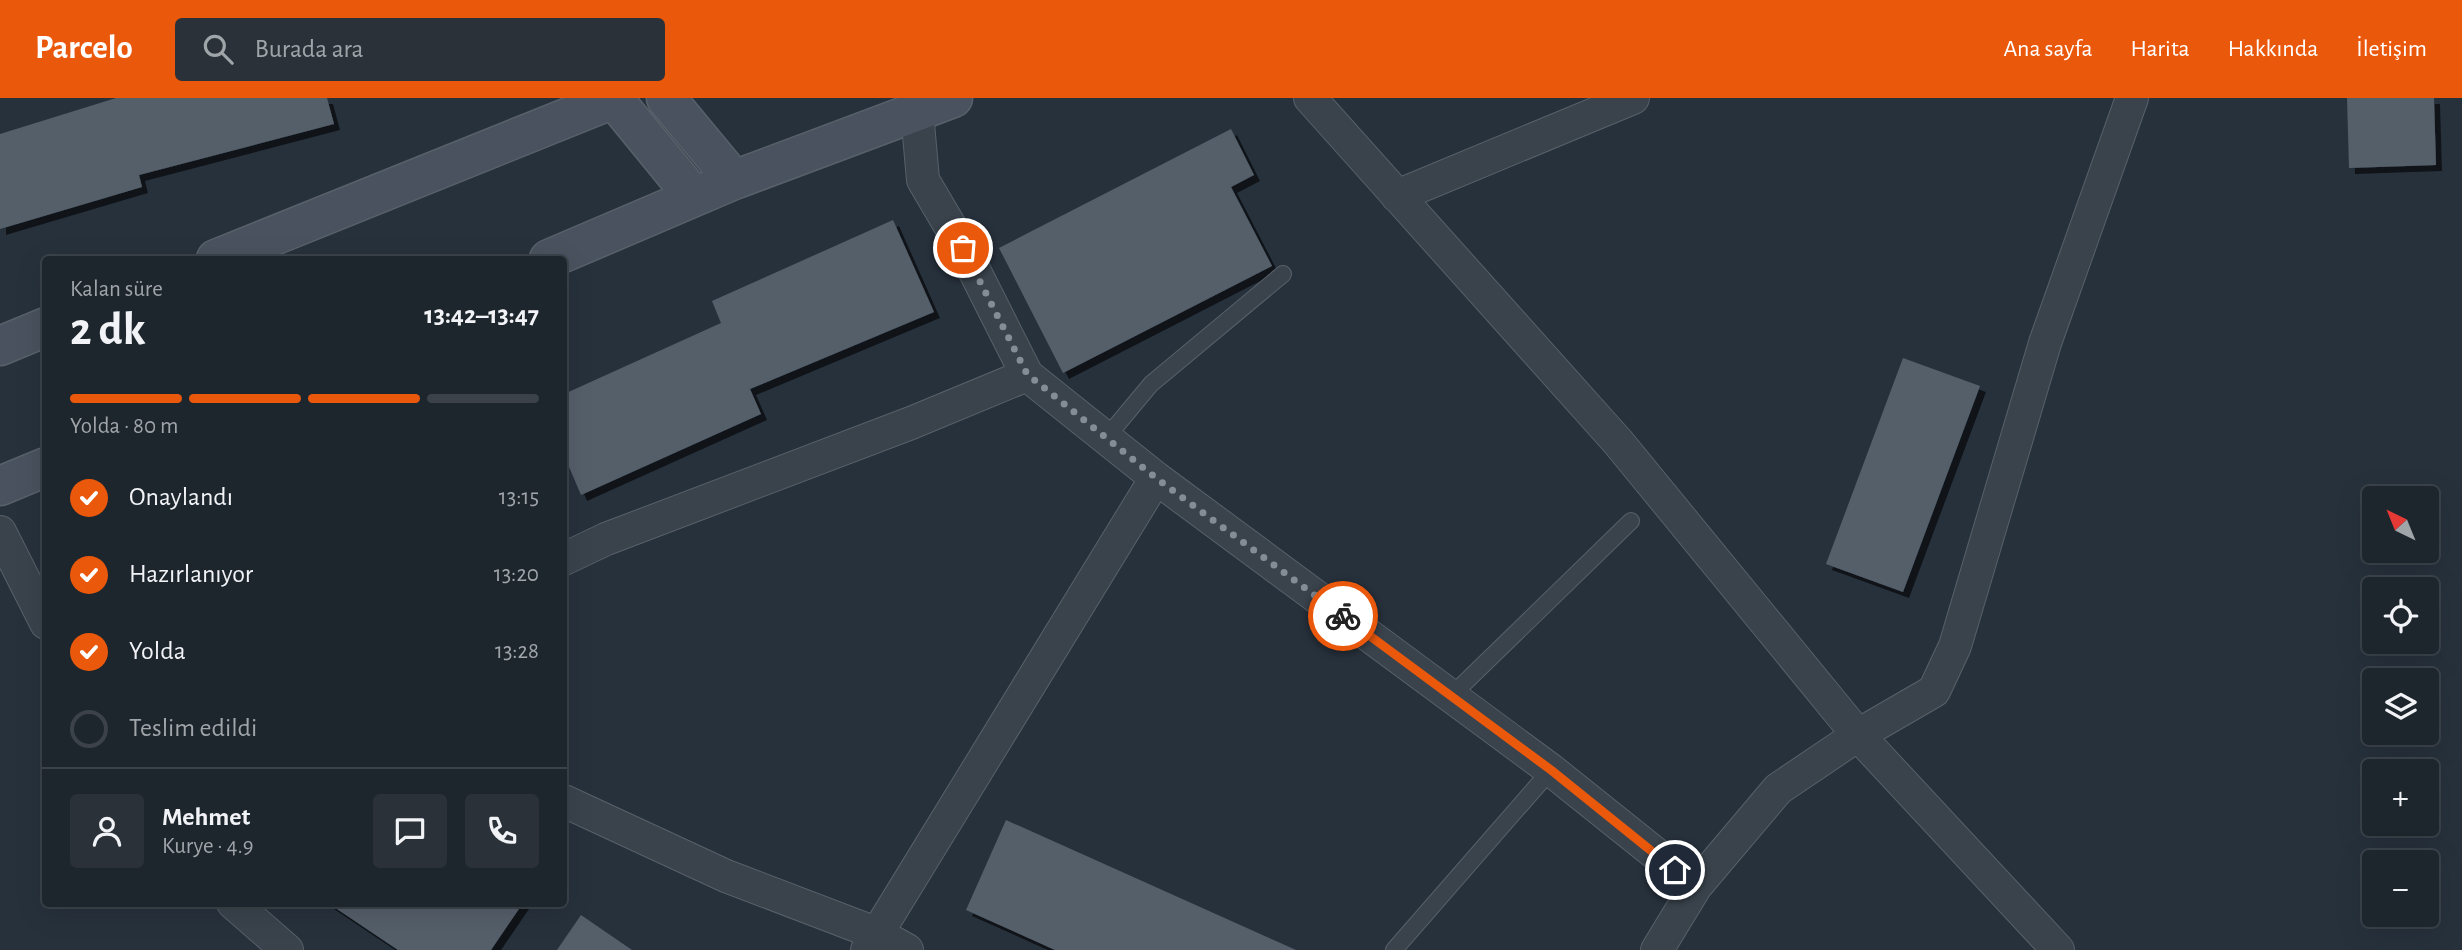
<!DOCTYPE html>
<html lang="tr">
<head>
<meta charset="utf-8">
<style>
  body { margin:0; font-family:"Alegreya Sans",sans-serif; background:#2a3139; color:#f1f3f6; height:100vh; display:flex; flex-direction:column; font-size:26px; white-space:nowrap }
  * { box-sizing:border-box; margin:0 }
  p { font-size:23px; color:#a0a5aa }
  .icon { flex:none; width:38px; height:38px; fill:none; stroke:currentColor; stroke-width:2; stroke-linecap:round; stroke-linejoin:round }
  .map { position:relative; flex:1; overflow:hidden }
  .drawer { position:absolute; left:42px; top:158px; width:525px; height:651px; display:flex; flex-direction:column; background:#1d252d; border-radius:7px; box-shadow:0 7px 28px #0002,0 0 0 2px #3b4249 }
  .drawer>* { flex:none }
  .needle { width:46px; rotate:317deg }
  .buttons { position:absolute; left:2362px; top:388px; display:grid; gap:14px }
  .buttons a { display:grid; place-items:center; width:77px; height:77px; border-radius:7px; background:#1d252d; box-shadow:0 7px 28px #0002,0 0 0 2px #3b4249; font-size:35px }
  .pin { position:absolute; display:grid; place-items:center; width:60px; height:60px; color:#fff; margin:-30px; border:4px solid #fff; border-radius:50%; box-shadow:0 2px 7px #0007 }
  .courier { position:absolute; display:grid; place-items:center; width:70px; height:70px; margin:-35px; border:5px solid #ea580c; border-radius:50%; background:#fff; color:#222; box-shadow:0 2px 9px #0007 }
  .summary em { font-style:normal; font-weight:600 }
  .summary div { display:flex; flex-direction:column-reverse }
  .summary { display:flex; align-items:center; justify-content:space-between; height:119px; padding:0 28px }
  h1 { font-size:46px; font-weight:600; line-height:52px }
  .bar { display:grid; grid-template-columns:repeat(4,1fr); gap:10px 7px; align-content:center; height:84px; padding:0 28px }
  .bar i { height:9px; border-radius:5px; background:#3b4249 }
  .bar .on { background:#ea580c }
  .bar p { grid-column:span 4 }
  .line { display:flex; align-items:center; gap:18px; padding:0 28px; border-top:2px solid #3b4249 }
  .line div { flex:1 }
  .round { display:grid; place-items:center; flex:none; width:74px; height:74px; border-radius:7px; background:#2a3139 }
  ol { padding:0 28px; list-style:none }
  li { display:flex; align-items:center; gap:21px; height:77px }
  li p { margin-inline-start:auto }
  li .icon { padding:7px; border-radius:50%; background:#ea580c; color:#fff; stroke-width:4 }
  li:last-child { color:#a0a5aa }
  li i { width:38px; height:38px; border:4px solid #3b4249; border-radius:50% }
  header { display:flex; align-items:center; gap:42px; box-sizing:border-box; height:98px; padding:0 35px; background:#ea580c; color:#fff }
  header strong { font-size:33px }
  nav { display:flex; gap:38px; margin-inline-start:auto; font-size:24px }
  .search { width:490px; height:63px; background:#2a3139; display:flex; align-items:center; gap:18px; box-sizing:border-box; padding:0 24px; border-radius:7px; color:#a0a5aa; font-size:26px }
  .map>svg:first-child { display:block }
  .building { fill:#545f6b; filter:url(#shadow) }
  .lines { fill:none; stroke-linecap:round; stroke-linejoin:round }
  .lane-casing { stroke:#58616a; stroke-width:18 }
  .street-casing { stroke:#58616a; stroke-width:34 }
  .secondary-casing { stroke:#58616a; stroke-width:41 }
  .lane { stroke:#3a434c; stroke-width:16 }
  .street { stroke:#3a434c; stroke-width:32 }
  .secondary { stroke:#49525e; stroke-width:38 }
  .done { stroke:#848d96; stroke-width:7; stroke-dasharray:0 12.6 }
  .route { stroke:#ea580c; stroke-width:9 }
</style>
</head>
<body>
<header>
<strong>Parcelo</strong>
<div class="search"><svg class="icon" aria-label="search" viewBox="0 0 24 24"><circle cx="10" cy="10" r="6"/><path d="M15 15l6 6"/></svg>Burada ara</div>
<nav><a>Ana sayfa</a><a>Harita</a><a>Hakkında</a><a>İletişim</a></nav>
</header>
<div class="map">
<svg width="2462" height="852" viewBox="0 0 2462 852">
  <defs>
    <filter id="shadow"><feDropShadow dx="6" dy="6" stdDeviation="0" flood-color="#0009"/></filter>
  </defs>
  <rect width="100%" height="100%" fill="#27313c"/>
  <path class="building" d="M116,0H327L334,26L139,77L142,89L0,131V36Z
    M2347,0H2434L2436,67L2349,70Z
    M1231,31L1254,77L1231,89L1272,168L1063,275L999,150Z
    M893,122L934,214L750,291L761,316L581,397L564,357V296L721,225L712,203Z
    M1903,260L1980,288L1903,494L1826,466Z
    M1006,722L1296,852H1055L966,812Z
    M328,805H523L491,852H398Z
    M581,817L632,852H557Z"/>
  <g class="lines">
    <g class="lane-casing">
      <path id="lane" d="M1106,340L1151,286L1283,176
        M1451,598L1631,423
        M1394,852L1551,672"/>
    </g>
    <g class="street-casing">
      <path id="street" d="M1310,0L1618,344L1858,637L2058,852
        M917,14L923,82L963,150L1027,277L1156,380L1551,672L1696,788
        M1397,98L1633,0
        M0,434L46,525
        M564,461L606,441L911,325L1027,277
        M564,703L726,778L878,836L907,852
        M233,805L287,852
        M867,852L1156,380
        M1657,852L1696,788L1778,691L1858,637L1934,593L1955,548L2045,245L2132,0"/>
    </g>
    <g class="secondary-casing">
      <path id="secondary" d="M613,0L694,99
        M666,0L734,82
        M216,161L616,0
        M549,161L734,82L953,0
        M0,248L46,229
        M0,388L46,369"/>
    </g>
    <use href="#lane" class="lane"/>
    <use href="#street" class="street"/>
    <use href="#secondary" class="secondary"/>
  </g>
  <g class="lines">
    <path class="done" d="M963,150L1027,276L1156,380L1343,518"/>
    <path class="route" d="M1343,518L1551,672L1675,772"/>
  </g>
</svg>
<div class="buttons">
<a><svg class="needle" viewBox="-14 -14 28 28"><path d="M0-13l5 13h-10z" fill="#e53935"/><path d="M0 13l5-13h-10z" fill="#a0a5aa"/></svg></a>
<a><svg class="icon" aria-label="locate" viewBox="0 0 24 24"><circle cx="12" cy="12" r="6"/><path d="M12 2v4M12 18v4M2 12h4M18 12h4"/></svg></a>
<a><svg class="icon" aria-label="layers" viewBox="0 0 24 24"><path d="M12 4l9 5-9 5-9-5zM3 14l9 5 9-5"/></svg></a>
<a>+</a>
<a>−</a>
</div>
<div class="pin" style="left:963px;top:150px;background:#ea580c"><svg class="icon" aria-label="bag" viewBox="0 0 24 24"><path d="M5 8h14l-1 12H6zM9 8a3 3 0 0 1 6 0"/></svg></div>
<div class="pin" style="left:1675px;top:772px;background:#1f2937"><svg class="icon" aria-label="home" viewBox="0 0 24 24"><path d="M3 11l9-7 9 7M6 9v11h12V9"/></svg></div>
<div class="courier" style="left:1343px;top:518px"><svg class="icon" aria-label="bike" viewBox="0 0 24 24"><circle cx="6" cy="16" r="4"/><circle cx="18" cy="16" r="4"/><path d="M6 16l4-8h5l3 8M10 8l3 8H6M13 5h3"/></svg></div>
<section class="drawer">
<div class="summary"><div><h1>2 dk</h1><p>Kalan süre</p></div><em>13:42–13:47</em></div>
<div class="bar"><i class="on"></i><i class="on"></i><i class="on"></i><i></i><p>Yolda · 80 m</p></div>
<ol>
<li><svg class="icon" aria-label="check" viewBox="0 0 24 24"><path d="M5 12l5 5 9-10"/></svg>Onaylandı<p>13:15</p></li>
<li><svg class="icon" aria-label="check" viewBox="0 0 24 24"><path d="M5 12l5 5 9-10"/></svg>Hazırlanıyor<p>13:20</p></li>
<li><svg class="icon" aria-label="check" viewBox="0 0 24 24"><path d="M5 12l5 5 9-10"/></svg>Yolda<p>13:28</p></li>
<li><i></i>Teslim edildi</li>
</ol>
<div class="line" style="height:126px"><a class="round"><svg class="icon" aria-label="person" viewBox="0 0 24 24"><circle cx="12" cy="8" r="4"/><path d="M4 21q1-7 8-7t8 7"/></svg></a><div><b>Mehmet</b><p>Kurye · 4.9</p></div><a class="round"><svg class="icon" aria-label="chat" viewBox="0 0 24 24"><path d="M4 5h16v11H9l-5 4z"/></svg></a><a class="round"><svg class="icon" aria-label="phone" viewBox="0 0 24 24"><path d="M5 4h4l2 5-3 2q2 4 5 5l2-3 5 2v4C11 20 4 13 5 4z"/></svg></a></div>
</section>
</div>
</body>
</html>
